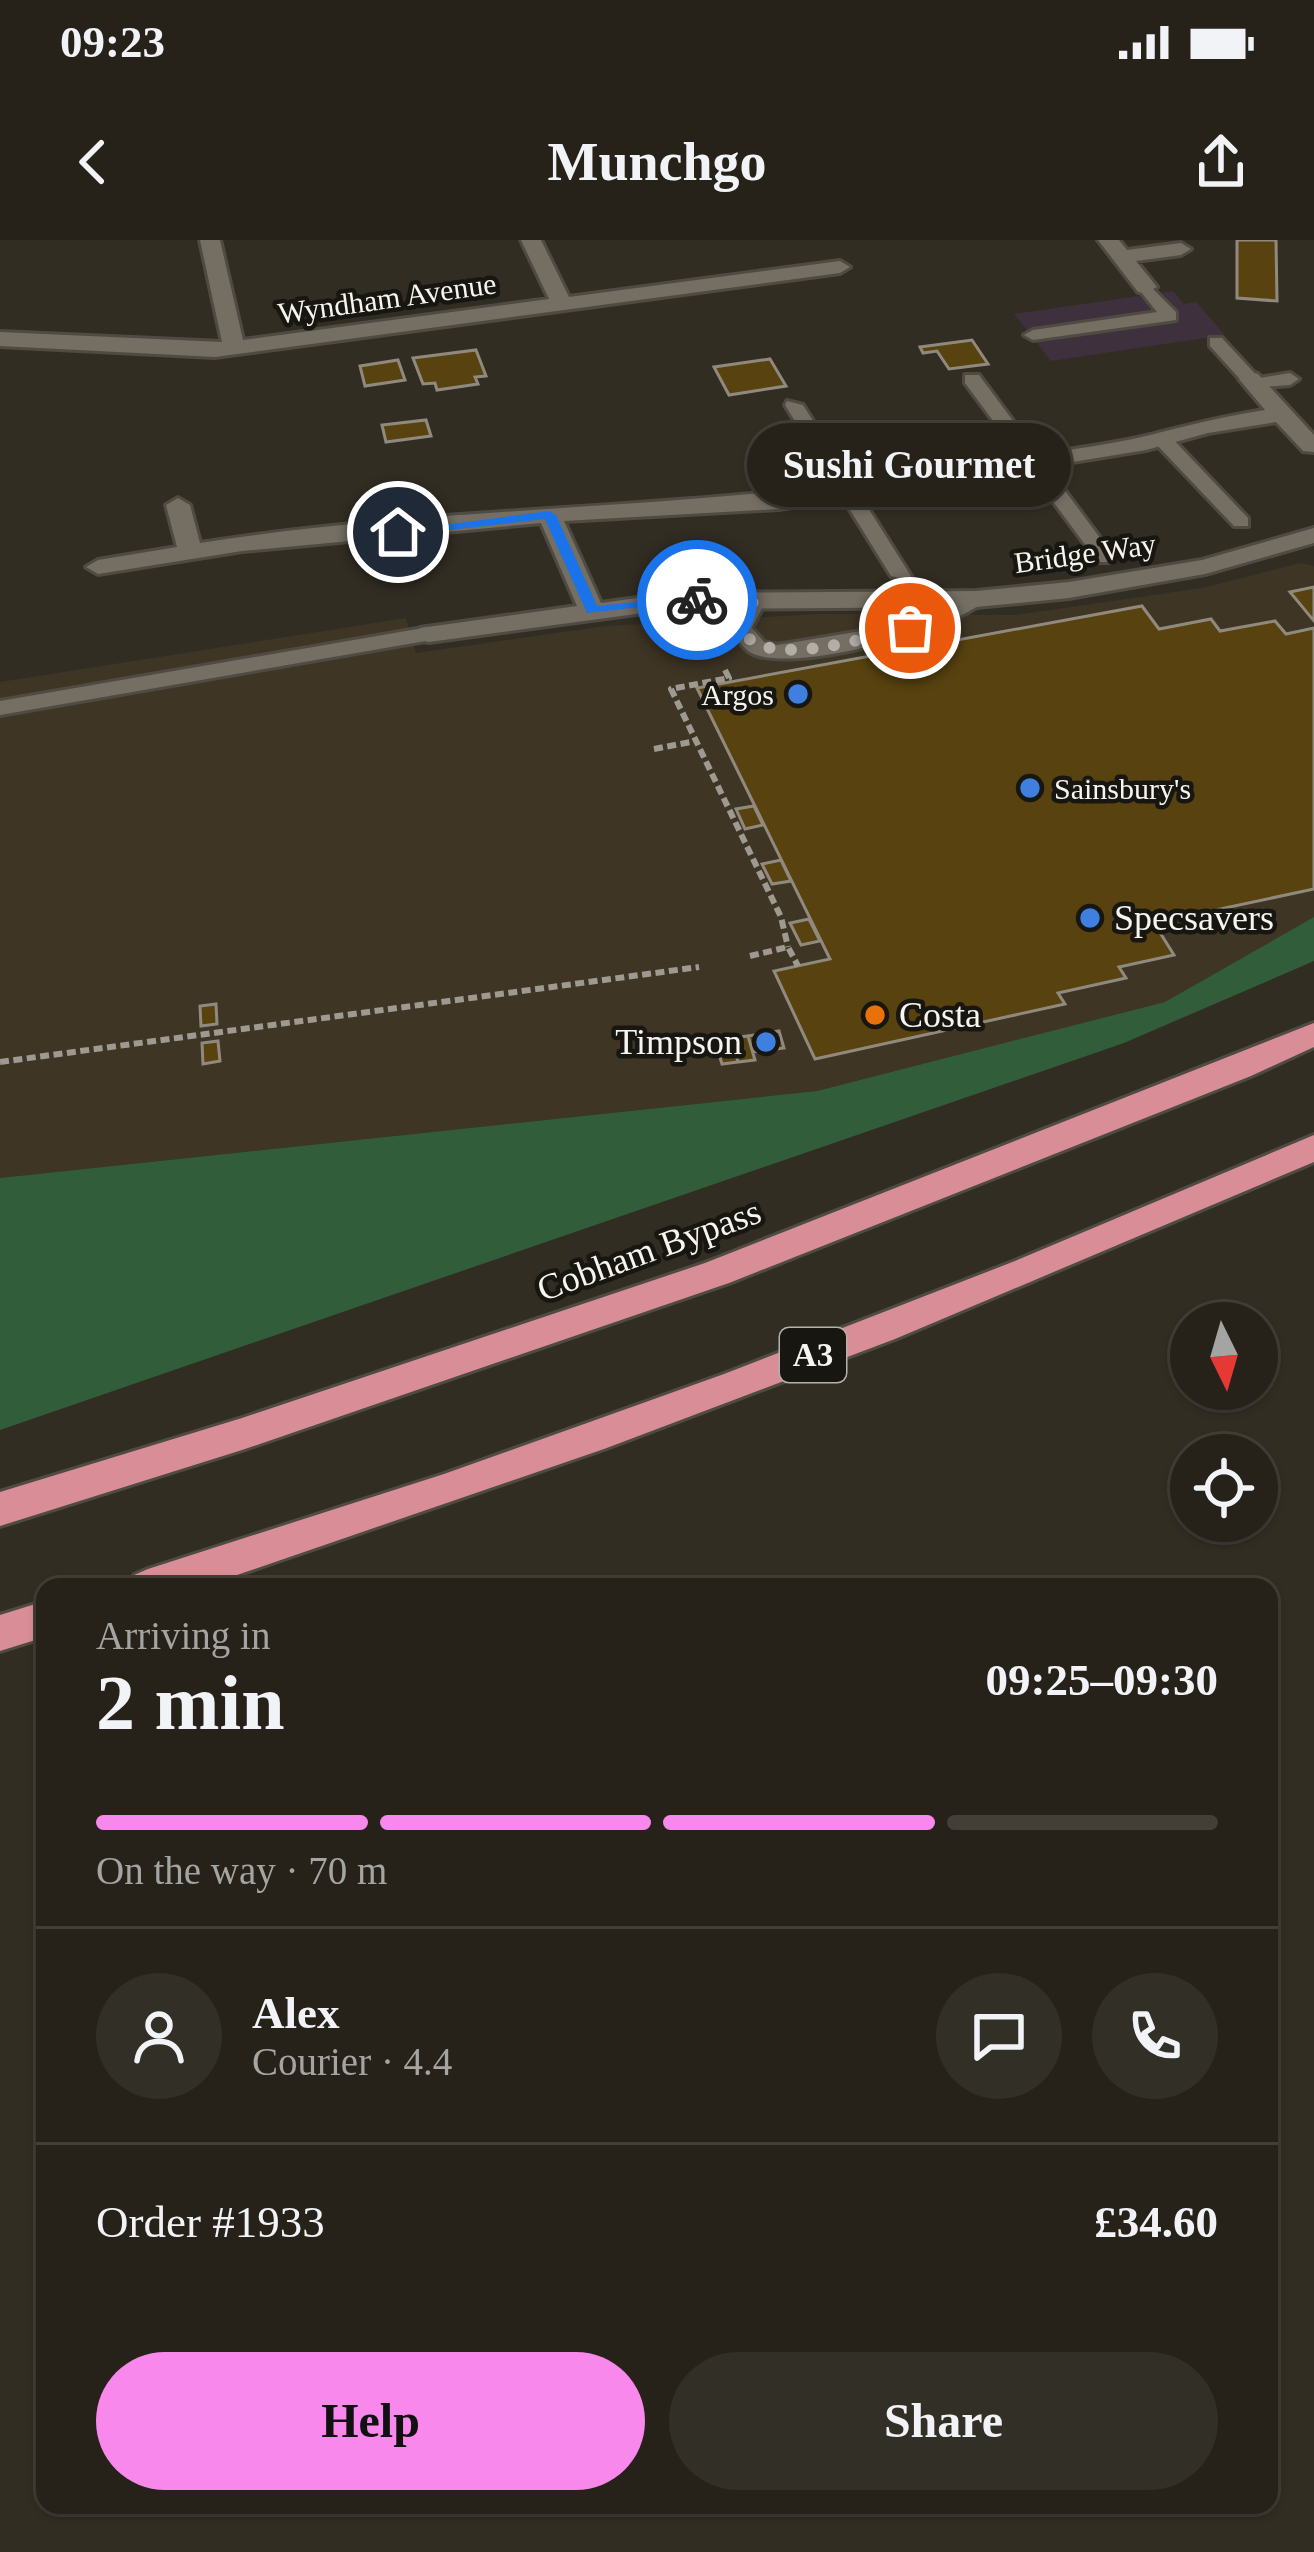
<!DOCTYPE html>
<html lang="en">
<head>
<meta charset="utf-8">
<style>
  body { margin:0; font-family:"Times New Roman",serif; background:#322f27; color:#f1f3f6; height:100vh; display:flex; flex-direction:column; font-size:45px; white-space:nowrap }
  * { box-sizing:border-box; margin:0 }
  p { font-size:39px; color:#a4a4a2 }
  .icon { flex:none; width:66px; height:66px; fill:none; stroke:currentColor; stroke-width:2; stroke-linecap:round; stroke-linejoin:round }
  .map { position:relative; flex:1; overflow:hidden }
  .details { position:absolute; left:36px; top:1338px; width:1242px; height:936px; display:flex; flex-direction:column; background:#26221a; border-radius:24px; box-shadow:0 3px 9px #0004,0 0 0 3px #423f39 }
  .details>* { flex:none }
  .needle { width:78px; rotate:175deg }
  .fabs { position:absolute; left:1170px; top:1062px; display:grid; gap:24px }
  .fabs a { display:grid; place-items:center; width:108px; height:108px; border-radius:50%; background:#26221a; box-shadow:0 3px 9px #0004,0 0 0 3px #423f39; font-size:60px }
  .pin { position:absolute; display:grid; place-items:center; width:102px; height:102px; color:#fff; margin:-51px; border:6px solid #fff; border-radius:50%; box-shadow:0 3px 12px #0007 }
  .courier { position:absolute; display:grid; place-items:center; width:120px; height:120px; margin:-60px; border:9px solid #1a73e8; border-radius:50%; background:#fff; color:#222; box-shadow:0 3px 15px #0007 }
  .bubble { position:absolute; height:84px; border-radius:42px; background:#26221a; box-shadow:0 3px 9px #0004,0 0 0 3px #423f39; font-size:39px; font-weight:700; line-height:84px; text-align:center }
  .headline em { font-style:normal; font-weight:700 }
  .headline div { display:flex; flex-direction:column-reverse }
  .headline { display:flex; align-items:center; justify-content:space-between; height:204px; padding:0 60px }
  h1 { font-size:78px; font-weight:700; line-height:90px }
  .bar { display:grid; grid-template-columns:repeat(4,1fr); gap:18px 12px; align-content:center; height:144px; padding:0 60px }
  .bar i { height:15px; border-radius:9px; background:#423f39 }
  .bar .active { background:#f888eb }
  .bar p { grid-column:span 4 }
  .line { display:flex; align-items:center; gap:30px; padding:0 60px; border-top:3px solid #423f39 }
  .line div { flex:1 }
  .round { display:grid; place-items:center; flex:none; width:126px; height:126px; border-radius:63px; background:#322f27 }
  .button { display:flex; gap:24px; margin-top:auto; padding:24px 60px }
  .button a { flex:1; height:138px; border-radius:72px; background:#f888eb; color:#111; font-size:48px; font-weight:700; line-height:138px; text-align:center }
  .button a+a { background:#322f27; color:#f1f3f6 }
  .status { display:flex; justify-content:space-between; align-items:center; height:84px; padding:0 60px; background:#26221a; direction:ltr }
  .status svg { height:33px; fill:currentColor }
  header { display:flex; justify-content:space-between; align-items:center; height:156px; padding:0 60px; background:#26221a; font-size:54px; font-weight:700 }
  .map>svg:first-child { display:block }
  .built { fill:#3e3525 }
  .industrial { fill:#3e303d }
  .green { fill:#325d3b }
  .building { fill:#584210; stroke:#908a7e; stroke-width:3 }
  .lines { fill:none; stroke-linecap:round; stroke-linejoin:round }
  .lane-casing { stroke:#4f4b42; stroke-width:6 }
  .street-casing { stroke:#4f4b42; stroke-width:6 }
  .highway-casing { stroke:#4f4b42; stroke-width:6 }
  .path { stroke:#9e9a91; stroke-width:6; stroke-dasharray:9 4.5; stroke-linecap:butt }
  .lane { fill:#746e63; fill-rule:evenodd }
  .street { fill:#746e63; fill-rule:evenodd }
  .highway { fill:#d98e97; fill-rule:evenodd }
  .route { fill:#1a73e8 }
  .done { stroke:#b3afa7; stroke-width:12; stroke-dasharray:0 21.6 }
  .shop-dot { fill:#3f7fe0; stroke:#181611; stroke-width:4.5 }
  .food-dot { fill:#e8710a; stroke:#181611; stroke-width:4.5 }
  .labels { text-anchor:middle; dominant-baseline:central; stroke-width:9; stroke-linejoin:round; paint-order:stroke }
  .far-street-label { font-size:30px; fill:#f8f5ee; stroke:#181611 }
  .far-poi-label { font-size:30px; fill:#f8f5ee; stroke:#181611; text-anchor:end }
  .shield { fill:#181611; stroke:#b5b2ac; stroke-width:3 }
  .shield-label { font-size:33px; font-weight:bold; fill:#f8f5ee }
  .poi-label { font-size:36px; fill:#f8f5ee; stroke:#181611; text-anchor:start }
  .street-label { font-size:36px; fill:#f8f5ee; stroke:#181611 }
</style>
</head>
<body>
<div class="status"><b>09:23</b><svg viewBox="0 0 49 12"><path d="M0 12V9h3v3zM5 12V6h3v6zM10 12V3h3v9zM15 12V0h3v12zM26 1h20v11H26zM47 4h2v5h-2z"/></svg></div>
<header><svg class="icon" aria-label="back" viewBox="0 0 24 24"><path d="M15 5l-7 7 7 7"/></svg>Munchgo<svg class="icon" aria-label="share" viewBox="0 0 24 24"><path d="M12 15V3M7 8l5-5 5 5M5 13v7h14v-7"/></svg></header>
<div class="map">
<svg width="1314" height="2312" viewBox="0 0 1314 2312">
  <rect width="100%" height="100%" fill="#322d23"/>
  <path class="built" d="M1300,323L1314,326V677L1166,762L817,851L0,938V442L406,378L416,413L606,386L817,374L1016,375L1202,348Z"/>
  <path class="industrial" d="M1173,51L1184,64L1196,62L1225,95L1051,121L1014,74Z"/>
  <path class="green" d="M1314,677V721L1124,803L0,1190V938L817,851L1165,762Z"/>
  <path class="building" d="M1237,0H1276L1277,61L1237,58Z
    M972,100L988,124L949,129L937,111L923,113L920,107Z
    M476,110L486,136L475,137L478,144L437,150L435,143L423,144L413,118Z
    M770,119L786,146L729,155L714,127Z
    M398,120L405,140L365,146L360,126Z
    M426,180L431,196L386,202L382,185Z
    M1314,347V381L1290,352Z
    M1142,366L1159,389L1211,379L1220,391L1275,381L1286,394L1314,388V649L1154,683L1174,715L1119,727L1126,738L1058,753L1065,764L815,819L774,731L830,719L697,448Z
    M754,566L763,585L745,589L736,569Z
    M781,620L791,641L772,644L762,624Z
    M809,679L820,701L801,705L790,683Z
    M216,764L217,784L201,786L200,766Z
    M779,791L784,808L753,812L748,796Z
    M748,796L755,820L738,822L732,798Z
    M732,798L738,822L722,824L715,801Z
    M218,801L220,821L203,824L202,803Z"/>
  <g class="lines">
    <g class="lane-casing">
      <path id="lane" d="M1146,42L1176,72V80L1033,100L1024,95L1033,90L1157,72L1137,47Z
        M1210,98H1222L1259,138L1290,133L1299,139L1290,145L1248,148L1210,106Z
        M965,135H979L1112,314V322H1098L965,143Z
        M787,161L803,165L911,336L908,340L891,336L785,165Z
        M1155,195H1169L1248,278V286H1234L1155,203Z
        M756,352L767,358L752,388L764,402L777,405L898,385L976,353L987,359C955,390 785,437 748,411C741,406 735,395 730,389L733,375L749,354Z
        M429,387L437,389V399L0,475V461Z"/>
    </g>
    <g class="street-casing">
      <path id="street" d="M200,0H220L243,100L549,59L521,0H541L569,57L840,21L850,27L840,33L215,117L0,106V92L222,102Z
        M1098,0H1119L1127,10L1181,3L1191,9L1181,15L1136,21L1157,47L1146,53L1138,52Z
        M1250,132L1258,134L1314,195V212L1303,211L1276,182L1208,193L1146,210L980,237L976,247L948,258L914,249L779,269L564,281L601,363L673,353L976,351L1069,342L1202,320L1314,288V303L1205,334L1069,358L976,367L673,369L429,402L420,400L416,394L420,388L577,366L541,283L242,311L98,334L86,327L98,320L177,307L166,265L178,258L190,265L200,303C433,266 671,271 904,236C929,200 956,227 988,222C1040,213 1095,208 1146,196C1186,186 1224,176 1265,170L1239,139ZM937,229L953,233L956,238C947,243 935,245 928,236Z"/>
    </g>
    <g class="highway-casing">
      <path id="highway" d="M1314,783V807L1251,836L729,1043L242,1210L0,1286V1252L242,1178L705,1023Z
        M1314,895V922L895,1099L604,1209L202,1347H129L134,1335L148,1329L444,1234L724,1134L1015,1021Z
        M45,1361V1397L0,1411V1375Z"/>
    </g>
    <path class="path" d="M725,430L729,438L671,449L781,677L788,707
      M654,509L696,501
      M750,716L788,707L798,726
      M0,822L699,727"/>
    <use href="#lane" class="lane"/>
    <use href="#street" class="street"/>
    <use href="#highway" class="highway"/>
  </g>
  <path class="route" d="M549,271L556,275L597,366L697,356L703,360L587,373L545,279L398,296L391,292Z"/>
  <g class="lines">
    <path class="done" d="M697,360L756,358L744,374L741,389C764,432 869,396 910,388"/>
  </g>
  <g class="shop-dot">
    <circle cx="798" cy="454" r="12"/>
    <circle cx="1030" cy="548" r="12"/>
    <circle cx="1090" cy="678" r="12"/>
    <circle cx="766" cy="802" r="12"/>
  </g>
  <circle class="food-dot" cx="875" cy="775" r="12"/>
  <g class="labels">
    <g class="far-street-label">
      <text transform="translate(387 58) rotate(-8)">Wyndham Avenue</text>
      <text transform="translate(1085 313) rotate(-8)">Bridge Way</text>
    </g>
    <g class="far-poi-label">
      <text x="774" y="454">Argos</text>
      <text x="1054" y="548" text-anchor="start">Sainsbury's</text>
    </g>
    <rect class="shield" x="780" y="1088" width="66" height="54" rx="9"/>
    <g class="shield-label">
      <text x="813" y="1115">A3</text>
    </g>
    <g class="poi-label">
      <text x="1114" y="678">Specsavers</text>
      <text x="899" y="775">Costa</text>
      <text x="742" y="802" text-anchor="end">Timpson</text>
    </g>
    <g class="street-label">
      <text transform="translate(649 1010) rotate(-20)">Cobham Bypass</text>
    </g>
  </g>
</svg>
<div class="fabs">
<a><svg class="needle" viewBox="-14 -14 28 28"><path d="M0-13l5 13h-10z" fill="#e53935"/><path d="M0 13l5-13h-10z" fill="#a4a4a2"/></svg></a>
<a><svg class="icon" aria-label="locate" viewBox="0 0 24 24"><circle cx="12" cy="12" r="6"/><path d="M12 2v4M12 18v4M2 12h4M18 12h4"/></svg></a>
</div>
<div class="pin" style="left:910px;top:388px;background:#ea580c"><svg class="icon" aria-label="bag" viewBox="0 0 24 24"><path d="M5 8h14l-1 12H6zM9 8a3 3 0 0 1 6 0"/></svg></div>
<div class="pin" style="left:398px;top:292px;background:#1f2937"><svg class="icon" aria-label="home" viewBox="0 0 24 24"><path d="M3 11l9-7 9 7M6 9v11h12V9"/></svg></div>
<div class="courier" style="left:697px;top:360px"><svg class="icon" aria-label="bike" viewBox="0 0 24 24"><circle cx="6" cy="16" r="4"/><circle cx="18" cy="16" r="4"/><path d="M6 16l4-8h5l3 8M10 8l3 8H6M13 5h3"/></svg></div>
<div class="bubble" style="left:747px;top:183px;width:324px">Sushi Gourmet</div>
<section class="details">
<div class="headline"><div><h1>2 min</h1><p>Arriving in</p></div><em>09:25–09:30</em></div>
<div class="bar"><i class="active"></i><i class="active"></i><i class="active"></i><i></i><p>On the way · 70 m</p></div>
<div class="line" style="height:216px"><a class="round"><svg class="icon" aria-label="person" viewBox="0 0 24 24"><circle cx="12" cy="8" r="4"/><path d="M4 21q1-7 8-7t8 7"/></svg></a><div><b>Alex</b><p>Courier · 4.4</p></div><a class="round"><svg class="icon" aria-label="chat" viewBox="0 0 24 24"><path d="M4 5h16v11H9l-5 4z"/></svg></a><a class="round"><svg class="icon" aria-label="phone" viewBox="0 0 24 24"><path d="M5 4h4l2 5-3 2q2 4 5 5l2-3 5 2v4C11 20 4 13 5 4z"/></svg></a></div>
<div class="line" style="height:156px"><div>Order #1933</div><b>£34.60</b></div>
<div class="button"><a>Help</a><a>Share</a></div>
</section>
</div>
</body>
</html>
